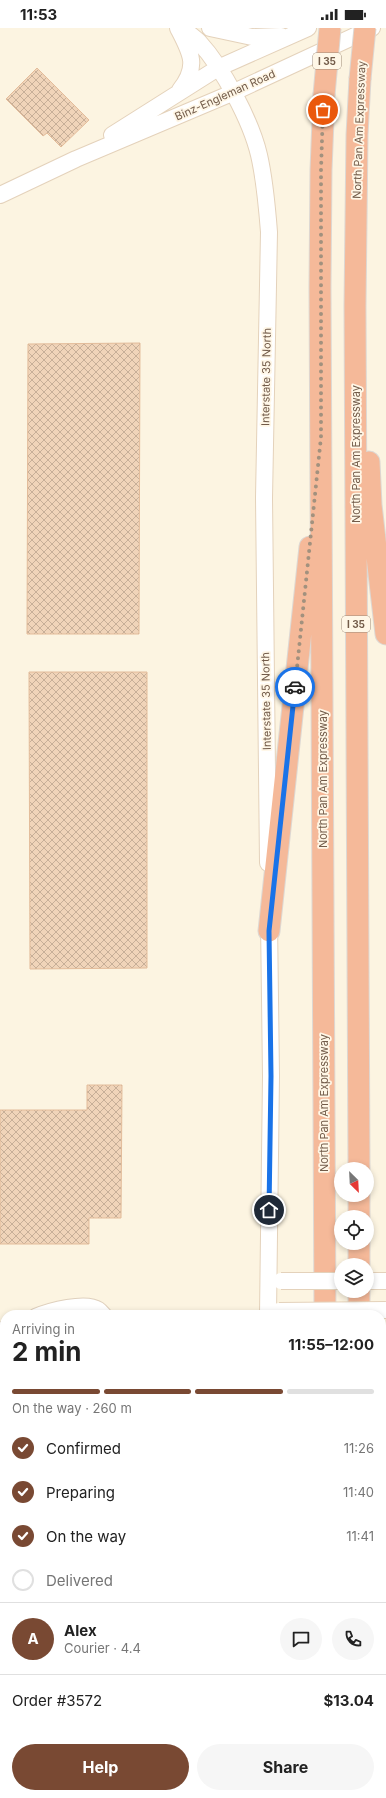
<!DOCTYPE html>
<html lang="en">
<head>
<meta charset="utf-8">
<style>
  body { margin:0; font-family:Inter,sans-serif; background:#f6f6f6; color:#222; height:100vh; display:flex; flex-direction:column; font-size:15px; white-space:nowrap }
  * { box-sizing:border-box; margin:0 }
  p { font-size:13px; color:#767676 }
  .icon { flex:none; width:22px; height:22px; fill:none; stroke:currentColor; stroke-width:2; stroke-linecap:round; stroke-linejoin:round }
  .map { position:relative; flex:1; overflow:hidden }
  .sheet { position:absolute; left:0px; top:1282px; width:386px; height:488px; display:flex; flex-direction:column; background:#fff; border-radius:16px 16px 0 0; box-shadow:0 2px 6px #0003 }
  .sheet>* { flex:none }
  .needle { width:26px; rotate:156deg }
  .buttons { position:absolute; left:334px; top:1134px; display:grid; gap:8px }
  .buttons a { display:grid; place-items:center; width:40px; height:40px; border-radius:50%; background:#fff; box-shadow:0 2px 6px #0003; font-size:20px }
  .pin { position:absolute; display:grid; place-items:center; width:34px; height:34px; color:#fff; margin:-17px; border:2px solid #fff; border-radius:50%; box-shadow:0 1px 4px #0007 }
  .courier { position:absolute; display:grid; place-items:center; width:40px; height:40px; margin:-20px; border:3px solid #1a73e8; border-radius:50%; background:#fff; color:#222; box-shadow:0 1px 5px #0007 }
  .head em { font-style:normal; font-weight:700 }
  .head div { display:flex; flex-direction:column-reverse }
  .head { display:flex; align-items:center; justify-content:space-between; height:68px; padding:0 12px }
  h1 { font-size:26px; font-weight:700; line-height:30px }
  .bar { display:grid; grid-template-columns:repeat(4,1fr); gap:6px 4px; align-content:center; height:48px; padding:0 12px }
  .bar i { height:5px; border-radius:3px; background:#e0e0e0 }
  .bar .active { background:#794933 }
  .bar p { grid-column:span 4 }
  .line { display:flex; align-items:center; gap:10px; padding:0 12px; border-top:1px solid #e0e0e0 }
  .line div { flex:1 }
  .round { display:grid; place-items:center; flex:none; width:42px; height:42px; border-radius:21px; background:#f6f6f6 }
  ol { padding:0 12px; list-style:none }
  li { display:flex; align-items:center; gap:12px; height:44px }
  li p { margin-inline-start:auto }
  li .icon { padding:4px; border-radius:50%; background:#794933; color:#fff; stroke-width:4 }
  li:last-child { color:#767676 }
  li i { width:22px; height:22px; border:2px solid #e0e0e0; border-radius:50% }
  .button { display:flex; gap:8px; margin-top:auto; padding:8px 12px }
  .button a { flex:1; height:46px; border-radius:24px; background:#794933; color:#fff; font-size:16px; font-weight:700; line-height:46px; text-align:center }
  .button a+a { background:#f6f6f6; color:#222 }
  .status { display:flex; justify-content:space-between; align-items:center; height:28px; padding:0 20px; background:#fff; direction:ltr }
  .status svg { height:11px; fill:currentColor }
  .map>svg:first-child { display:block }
  .industrial { fill:url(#industrial-furrows) }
  .building { fill:url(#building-cross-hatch); stroke:#e3bc9a }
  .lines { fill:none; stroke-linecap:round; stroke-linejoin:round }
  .street-casing { stroke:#dfd0bd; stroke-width:14 }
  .secondary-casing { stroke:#e4d2bb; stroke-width:18 }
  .highway-casing { stroke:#ddd8d3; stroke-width:23 }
  .street { stroke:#fff; stroke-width:12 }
  .secondary { stroke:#fff; stroke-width:16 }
  .highway { stroke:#f5b999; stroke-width:21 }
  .secondary-bridge-casing { stroke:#e4d2bb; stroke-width:18; stroke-linecap:butt }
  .highway-bridge-casing { stroke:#ddd8d3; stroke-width:23; stroke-linecap:butt }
  .secondary-bridge { stroke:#fff; stroke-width:16 }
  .highway-bridge { stroke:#f5b999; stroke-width:21 }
  .done { stroke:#a2917e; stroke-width:4; stroke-dasharray:0 7.2 }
  .route { stroke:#1a73e8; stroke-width:5 }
  .labels { text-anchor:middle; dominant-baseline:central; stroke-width:3.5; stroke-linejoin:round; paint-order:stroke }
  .shield { fill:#fff7e7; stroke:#9c8a78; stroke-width:1 }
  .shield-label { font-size:10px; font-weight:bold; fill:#725b49 }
  .street-label { font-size:11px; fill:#725b49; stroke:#fff7e7 }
</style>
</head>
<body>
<div class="status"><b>11:53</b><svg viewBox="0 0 49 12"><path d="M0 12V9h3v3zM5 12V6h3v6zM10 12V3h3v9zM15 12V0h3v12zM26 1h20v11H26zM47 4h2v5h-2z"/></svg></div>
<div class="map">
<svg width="386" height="1770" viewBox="0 0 386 1770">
  <defs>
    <pattern id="industrial-furrows" width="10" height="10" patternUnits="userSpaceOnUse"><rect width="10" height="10" fill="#eae4dc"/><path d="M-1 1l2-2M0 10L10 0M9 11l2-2" fill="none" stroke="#c2bcb4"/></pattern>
    <pattern id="building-cross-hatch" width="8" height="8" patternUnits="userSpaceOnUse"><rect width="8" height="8" fill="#f0d4b9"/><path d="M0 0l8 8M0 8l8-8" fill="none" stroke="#c7af98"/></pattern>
  </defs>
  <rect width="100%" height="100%" fill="#fcf4e1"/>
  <path class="industrial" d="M5,1315V1765H49L37,1770H0V1317Z"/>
  <path class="building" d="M37,40L89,92L61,119L47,105L43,108L6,71Z
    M140,315L139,606H27L28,316Z
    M29,644H147V940L30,941Z
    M87,1057H122L121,1190H89V1216H0V1082H87Z"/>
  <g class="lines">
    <g class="street-casing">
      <path id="street" d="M35,1287C49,1281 86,1271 99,1280C102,1282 104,1285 106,1287
        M0,1301L5,1299"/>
    </g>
    <g class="secondary-casing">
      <path id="secondary" d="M178,0C191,25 199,38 180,62
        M182,0C188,5 194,9 199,14C223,40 251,93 259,127C265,153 267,178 269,204L264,470L268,835
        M210,0L252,9L281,8
        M112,107L218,40L308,0
        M0,167L76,131L232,65L372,0
        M367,1253H386
        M268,1287L271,1048L269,893
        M273,1765V1770"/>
    </g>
    <g class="highway-casing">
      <path id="highway" d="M324,67L321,142L320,259L325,1287
        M369,434L371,477L386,606
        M269,903L310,519
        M359,1141L355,278L357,107L360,51
        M359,1167V1189
        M359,1215V1237
        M359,1287V1263
        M328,1765V1770
        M361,1765V1770
        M300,1770V1765"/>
    </g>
    <use href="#street" class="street"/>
    <use href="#secondary" class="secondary"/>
    <use href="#highway" class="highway"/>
    <g class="secondary-bridge-casing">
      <path id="secondary-bridge" d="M281,1253H341
        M279,1283L386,1282"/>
    </g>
    <g class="highway-bridge-casing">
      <path id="highway-bridge" d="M360,51L365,0
        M324,67L330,0"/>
    </g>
    <use href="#secondary-bridge" class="secondary-bridge"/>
    <use href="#highway-bridge" class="highway-bridge"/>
  </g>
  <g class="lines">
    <path class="done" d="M295,659L321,409V142L323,82"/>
    <path class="route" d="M269,1182L271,1048L269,903L295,659"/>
  </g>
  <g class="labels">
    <g class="shield">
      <rect x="313" y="25" width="28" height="16" rx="3"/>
      <rect x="342" y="588" width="28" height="16" rx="3"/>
    </g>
    <g class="shield-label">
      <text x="327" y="33">I 35</text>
      <text x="356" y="596">I 35</text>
    </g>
    <g class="street-label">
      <text transform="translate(225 67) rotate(-24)">Binz-Engleman Road</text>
      <text transform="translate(359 102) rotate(-88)">North Pan Am Expressway</text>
      <text transform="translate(266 349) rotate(-89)">Interstate 35 North</text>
      <text transform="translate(356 426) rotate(-90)">North Pan Am Expressway</text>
      <text transform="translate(266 673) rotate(-91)">Interstate 35 North</text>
      <text transform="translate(323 751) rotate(-90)">North Pan Am Expressway</text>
      <text transform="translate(324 1075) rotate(-90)">North Pan Am Expressway</text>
    </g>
  </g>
</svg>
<div class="buttons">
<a><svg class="needle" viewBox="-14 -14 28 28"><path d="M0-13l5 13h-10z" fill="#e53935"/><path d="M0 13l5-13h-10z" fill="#767676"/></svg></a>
<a><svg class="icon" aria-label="locate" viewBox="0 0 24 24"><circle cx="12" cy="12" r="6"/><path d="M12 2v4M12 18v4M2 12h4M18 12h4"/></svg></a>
<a><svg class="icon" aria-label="layers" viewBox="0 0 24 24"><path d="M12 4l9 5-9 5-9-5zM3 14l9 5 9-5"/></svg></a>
</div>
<div class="pin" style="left:323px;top:82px;background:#ea580c"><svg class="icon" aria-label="bag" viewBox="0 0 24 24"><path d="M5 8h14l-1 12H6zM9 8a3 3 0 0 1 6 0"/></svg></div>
<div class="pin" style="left:269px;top:1182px;background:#1f2937"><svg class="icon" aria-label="home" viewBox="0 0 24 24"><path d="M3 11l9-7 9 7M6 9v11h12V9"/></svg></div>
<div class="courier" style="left:295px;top:659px"><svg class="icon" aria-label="car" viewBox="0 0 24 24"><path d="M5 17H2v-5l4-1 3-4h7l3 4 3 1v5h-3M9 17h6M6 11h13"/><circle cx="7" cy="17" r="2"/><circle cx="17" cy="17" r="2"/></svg></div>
<section class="sheet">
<div class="head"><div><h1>2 min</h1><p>Arriving in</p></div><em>11:55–12:00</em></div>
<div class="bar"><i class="active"></i><i class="active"></i><i class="active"></i><i></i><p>On the way · 260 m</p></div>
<ol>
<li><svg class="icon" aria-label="check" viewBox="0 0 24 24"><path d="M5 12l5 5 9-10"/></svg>Confirmed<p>11:26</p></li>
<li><svg class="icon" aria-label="check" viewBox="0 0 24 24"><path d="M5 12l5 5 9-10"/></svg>Preparing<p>11:40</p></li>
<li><svg class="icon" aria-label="check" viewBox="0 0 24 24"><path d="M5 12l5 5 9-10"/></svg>On the way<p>11:41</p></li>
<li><i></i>Delivered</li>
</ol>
<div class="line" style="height:72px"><b class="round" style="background:#794933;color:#fff">A</b><div><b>Alex</b><p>Courier · 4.4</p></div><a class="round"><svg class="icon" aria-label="chat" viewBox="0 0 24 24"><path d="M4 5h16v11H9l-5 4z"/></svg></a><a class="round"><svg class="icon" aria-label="phone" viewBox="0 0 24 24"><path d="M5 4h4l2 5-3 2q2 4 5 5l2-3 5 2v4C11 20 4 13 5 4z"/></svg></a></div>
<div class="line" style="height:52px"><div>Order #3572</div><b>$13.04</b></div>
<div class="button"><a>Help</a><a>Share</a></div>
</section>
</div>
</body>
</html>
